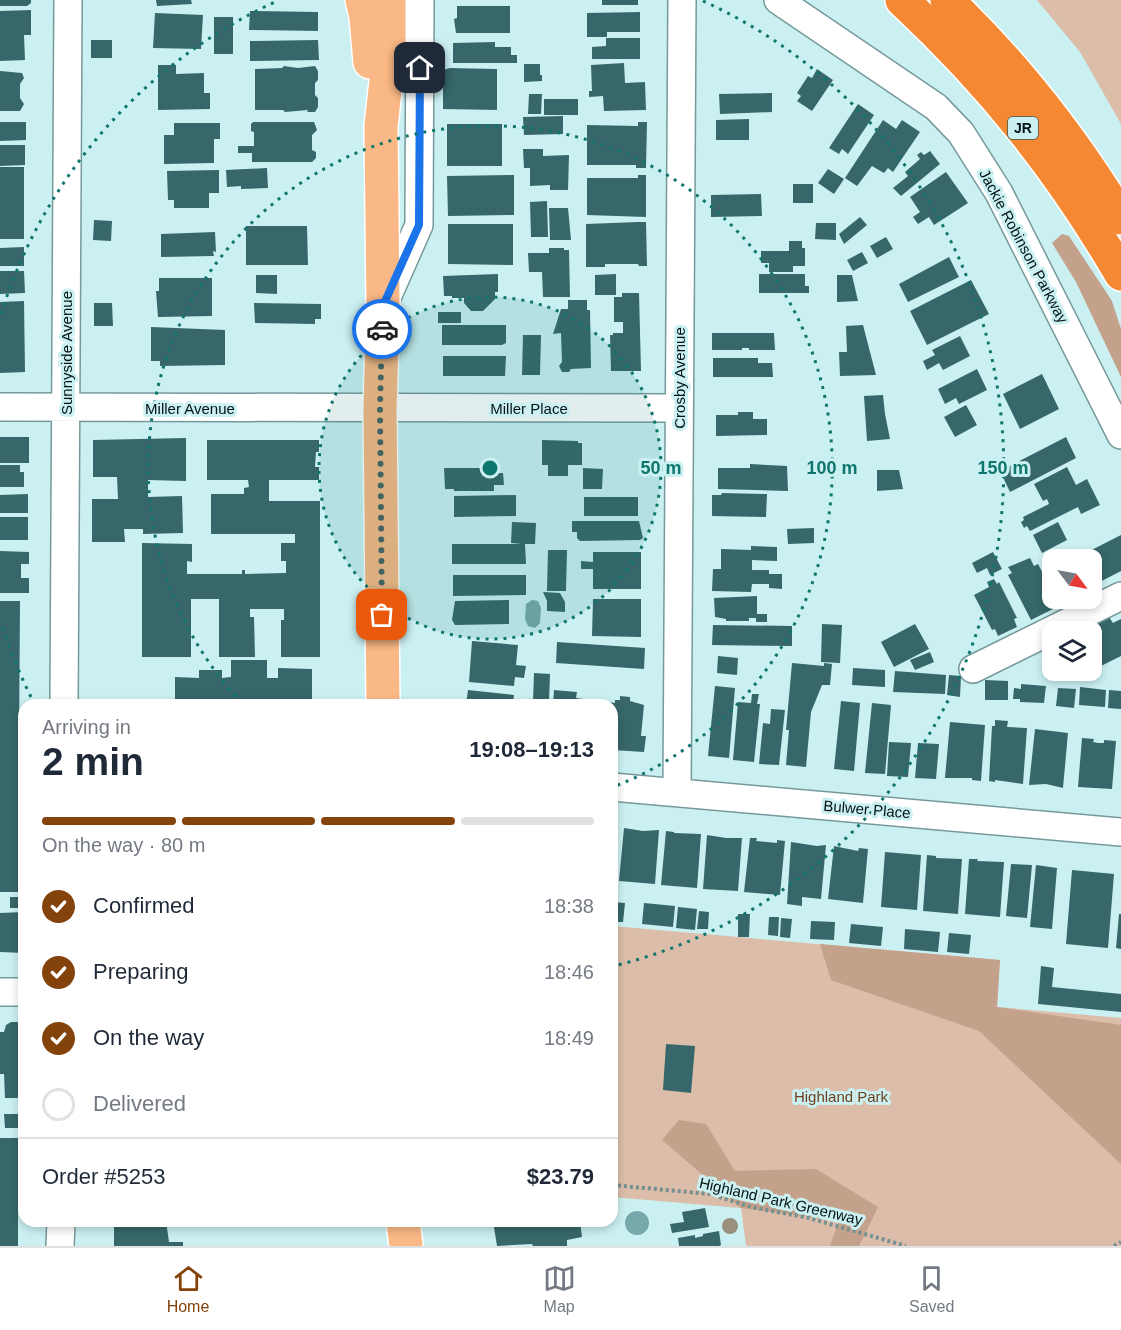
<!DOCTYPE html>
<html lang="en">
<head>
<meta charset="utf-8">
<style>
  body { margin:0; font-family:Arial,sans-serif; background:#f6f6f7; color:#1f2937; height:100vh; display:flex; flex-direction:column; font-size:22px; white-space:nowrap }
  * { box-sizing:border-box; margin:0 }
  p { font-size:20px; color:#747a83 }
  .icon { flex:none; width:33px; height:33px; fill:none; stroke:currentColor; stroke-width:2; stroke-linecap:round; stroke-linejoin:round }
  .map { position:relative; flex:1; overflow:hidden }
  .panel { position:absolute; left:18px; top:699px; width:600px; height:528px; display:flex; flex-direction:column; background:#fff; border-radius:18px; box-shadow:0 3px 9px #0003 }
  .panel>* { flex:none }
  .needle { width:39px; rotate:122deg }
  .fabs { position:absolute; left:1042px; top:549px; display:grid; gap:12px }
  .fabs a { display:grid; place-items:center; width:60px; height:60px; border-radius:12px; background:#fff; box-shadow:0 3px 9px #0003; font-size:30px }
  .pin { position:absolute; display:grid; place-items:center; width:51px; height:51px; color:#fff; margin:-26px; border-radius:12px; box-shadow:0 3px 9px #0006 }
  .courier { position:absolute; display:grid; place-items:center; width:60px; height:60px; margin:-30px; border:4px solid #1a73e8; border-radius:50%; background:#fff; color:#222; box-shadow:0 2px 8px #0007 }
  .headline em { font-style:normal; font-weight:600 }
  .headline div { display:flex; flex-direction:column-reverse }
  .headline { display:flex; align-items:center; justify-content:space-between; height:102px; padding:0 24px }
  h1 { font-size:39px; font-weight:600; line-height:45px }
  .bar { display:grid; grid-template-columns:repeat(4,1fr); gap:9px 6px; align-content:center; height:72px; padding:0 24px }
  .bar i { height:8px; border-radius:4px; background:#e0e1e3 }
  .bar .selected { background:#83430b }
  .bar p { grid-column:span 4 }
  .line { display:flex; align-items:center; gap:15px; padding:0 24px; border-top:2px solid #e0e1e3 }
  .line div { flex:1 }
  ol { padding:0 24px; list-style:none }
  li { display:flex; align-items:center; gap:18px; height:66px }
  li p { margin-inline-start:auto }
  li .icon { padding:6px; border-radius:50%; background:#83430b; color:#fff; stroke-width:4 }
  li:last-child { color:#747a83 }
  li i { width:33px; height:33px; border:3px solid #e0e1e3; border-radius:50% }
  .tabs { display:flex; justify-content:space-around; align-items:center; height:84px; border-top:2px solid #e0e1e3; background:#fff; font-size:16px; color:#747a83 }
  .tabs a { display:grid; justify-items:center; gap:3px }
  .tabs .selected { color:#83430b }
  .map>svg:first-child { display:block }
  .green { fill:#dbbda9 }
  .forest { fill:#c4a18a }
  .water { fill:#77a8ab }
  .building { fill:#37676a }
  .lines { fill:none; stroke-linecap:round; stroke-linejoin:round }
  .minor-casing { stroke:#76999b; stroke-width:30 }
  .major-casing { stroke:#fff; stroke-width:36 }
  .highway-casing { stroke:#fff; stroke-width:36 }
  .path { stroke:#759091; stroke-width:4; stroke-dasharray:3 3; stroke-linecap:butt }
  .minor { stroke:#fff; stroke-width:27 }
  .major { stroke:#f9b885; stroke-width:33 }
  .highway { stroke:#f58833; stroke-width:33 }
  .tree { fill:#988f7c }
  .done { stroke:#4a6061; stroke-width:6; stroke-dasharray:0 10.8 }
  .route { stroke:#1a73e8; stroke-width:8 }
  .ring { fill:none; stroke:#0f766e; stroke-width:3; stroke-dasharray:3 6 }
  .labels { text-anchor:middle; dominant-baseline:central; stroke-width:6; stroke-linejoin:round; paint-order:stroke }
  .shield { fill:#cbf0f2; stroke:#405556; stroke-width:1.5 }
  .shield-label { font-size:14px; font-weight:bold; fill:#051213 }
  .street-label { font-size:15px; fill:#051213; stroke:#cbf0f2 }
  .park-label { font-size:15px; fill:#6f3f1c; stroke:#cbf0f2 }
  .centre { fill:#0f766e; stroke:#cbf0f2; stroke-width:3 }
  .ring-label { font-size:18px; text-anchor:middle; font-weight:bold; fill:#0f766e; stroke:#cbf0f2; stroke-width:6; stroke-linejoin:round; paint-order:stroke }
</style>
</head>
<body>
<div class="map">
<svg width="1121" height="1246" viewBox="0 0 1121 1246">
  <rect width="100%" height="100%" fill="#cbf0f2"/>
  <path class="green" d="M1037,0H1121V124L1080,52Z
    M612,926L1000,960L997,1007L1121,1018V1246H746L741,1208L612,1197Z"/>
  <path class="forest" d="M1062,234L1069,236L1112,301L1121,329V377L1076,282L1052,243Z
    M820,944L1000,960L997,1007L1121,1025V1164L979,1031L831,980Z
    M679,1120L706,1124L735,1171L816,1169L878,1207L859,1246H830L839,1221L741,1208L662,1140Z"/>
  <path class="water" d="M532,600L538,601L541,608L540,623L535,628L528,626L525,619L526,604Z
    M625 1223a12 12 0 1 1 24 0a12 12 0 1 1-24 0Z"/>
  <path class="building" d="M0,0H31V3L27,6H0Z
    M156,0H191L192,4L157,6Z
    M602,0H638V5H602Z
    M457,6H510V33H456L454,19L457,18Z
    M31,10V35H24L25,60L0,61V11Z
    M250,11L318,12V31L249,30Z
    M640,12V32H607V37H587V13Z
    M155,13L203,15L201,49L153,48Z
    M214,17H233V54H214Z
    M606,38H640V59H592V47L606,46Z
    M91,40H112V58H91Z
    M318,40L319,60L250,61V41Z
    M495,42V47H511V55H517V63H453V43Z
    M624,63L625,83L645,82L646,110L604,111L603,96L589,97V91H592L591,65Z
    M524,64H540V75H542V81L524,82Z
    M158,65H176V74L204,73V93H210V109L158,110Z
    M284,66L298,68L315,66L318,71V80L315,83V95L318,98V107L315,112H307L308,110L285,112L283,110H255V69L282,68Z
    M450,68L497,69V110L443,109V70Z
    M817,69L833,80L812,111L797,101L801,96L797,93L808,76L812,78Z
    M0,71L22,73L24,78L20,84V98L24,104L20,111H0Z
    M772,93V112L720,114L719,94Z
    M529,94H542L541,114H528Z
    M544,99H578V115H544Z
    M858,104L874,115L848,154L842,149L839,154L829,148Z
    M563,116V134L524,135L523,117Z
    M749,119V140H716V120Z
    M883,120L896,129L902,120L920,132L893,172L888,168L884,173L872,166L857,186L845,178Z
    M0,122H26V140L0,141Z
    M253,122H314L317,130L312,135V150L316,152V158L312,162H252V153H238V146H254V132L251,131V124Z
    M638,122H647L646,168H636V165H587V125L638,126Z
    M174,123H220V139H214V163L164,164V135H174Z
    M447,124H502V166H447Z
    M0,145H25V165L0,166Z
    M523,149H543V156L569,155L568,190H550V185L530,186V168H524Z
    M930,151L940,164L901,196L893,188L908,176L905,172L920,159L917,155L921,152L924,155Z
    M0,167H24V239H0Z
    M267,168L268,188L241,189V186L227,187L226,170Z
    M828,169L844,179L834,194L818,183Z
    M219,170V193H209V208H174V200H168L167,171Z
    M946,172L968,203L934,225L929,217L918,224L913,217L920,212L910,197Z
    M514,175V215L448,216L447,176Z
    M638,175H646V217L587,215V178H638Z
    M793,184H813V203H793Z
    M761,194L762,216L711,217V195Z
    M547,201L548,237H531L530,202Z
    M549,208H568L571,240H550Z
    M860,217L867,225L844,244L839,234Z
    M94,220L112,221L111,241L93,240Z
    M638,222H646L647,266H639L638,264H605V267H586V224Z
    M816,223H836V240L815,239Z
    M448,224H513V265L448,264Z
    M246,226H307L308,265H246Z
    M215,232L216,252L213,251L214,256L161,257V234Z
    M886,237L893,249L877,258L870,246Z
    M789,241H802V248H805V266H793V272H769V263H761V251H789Z
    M24,247V266H0V248Z
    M549,248H564V250H569L570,297H543L542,272H529L528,253H549Z
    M862,252L868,263L853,271L847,260Z
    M949,257L959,277L908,302L899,284Z
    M0,271H24L25,293L0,294Z
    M498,274V292H495V299L483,311H471L464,303V298H452V296H444L443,276Z
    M616,274V295H595V275Z
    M759,274H805V286H809V293H759Z
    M256,275H277V294L256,293Z
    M837,275H852L858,301L837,302Z
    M159,278H212V316L158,317L156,291H159Z
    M971,280L989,314L927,345L910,311Z
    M622,293H639L641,371H611L610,335H613V333H623V322H614V297H622Z
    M568,300H587V310H590L591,368L571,369L569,372H562L559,366L562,362L561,333L553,334L561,309H568Z
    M24,301L25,372L0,373V302Z
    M94,303H112L113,326H94Z
    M254,303L321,304V319H315V324L255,323Z
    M438,312H461V323H438Z
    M442,325H506V343L502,345H442Z
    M863,325L876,375L840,376L839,352H847L846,326Z
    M151,327L225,330V365L160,366V361H151Z
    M712,333H774L775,350H749V348H742V350H712Z
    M523,335H541L540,375H522Z
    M960,336L970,356L943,370L939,363L927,370L923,361L935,355L932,350Z
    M443,356H506L505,376H443Z
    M713,358H758V363H772L773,377H713Z
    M977,369L987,390L959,404L956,398L945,404L938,389Z
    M1042,374L1059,409L1020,429L1003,394Z
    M883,395L885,414L890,439L867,441L864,396Z
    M966,405L977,425L955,437L944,417Z
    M738,412H753V419H767V435L716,436V415H738Z
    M0,437H29V463H0Z
    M1066,437L1076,458L1010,492L1000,471Z
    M186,438V481L148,480V497L182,496L183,533L143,534V529H124L125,542H92V499H118L117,477H93V440Z
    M207,440H319V452H316L315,467H319V480H269V501H320V657H281V620H284V609H250V617H254L255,657H219V599H191V657H142V543L192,544V562L187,561V574H242V570H245V574L286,573V561H281V543H295V534H211V494H244V488L249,487L248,480H207Z
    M542,440L578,441V443H582V465H568V476H548V465H542Z
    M750,464L787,466L788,491L718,489V468H750Z
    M0,465H20V472H24V487H0Z
    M1067,467L1076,485L1087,479L1100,505L1081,514L1078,507L1030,531L1027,526L1024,528L1021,522L1024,520L1023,517L1049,504L1047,499L1043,501L1034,484Z
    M444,468H485V474L503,473L504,485H494V491H454V489H445Z
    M583,468L603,469L602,489H583Z
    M877,470H899L903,489L877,491Z
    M722,493L767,494L766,517L712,516V495H721Z
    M28,494V513H0V495Z
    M516,495V516L454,517V496Z
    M584,497H638V516H584Z
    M0,517H28V540H0Z
    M572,521H639L643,538L640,540L580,541L577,538V532H572Z
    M512,522L536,523L535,544H525L526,564H452V544H522L511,543Z
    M1058,522L1067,540L1042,553L1033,535Z
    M814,528V543L788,544L787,529Z
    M1121,535V571L1092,586V560H1072Z
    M751,546L777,547V561L752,560V570H769V574H782V589L769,588V584H752L751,592L712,591L713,569H721V549L751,550Z
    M548,550H567L566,591H547Z
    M0,551L29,552V564H21V578H29V593H0Z
    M593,552H641V589H593V569H581V561L593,562Z
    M993,552L1002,569L990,575L987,568L977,573L972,563Z
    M1030,558L1034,566L1038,564L1053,593V598H1056L1059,606L1031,620L1008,575L1012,573L1008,567Z
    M453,575H526V595L453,596Z
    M994,579L997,584L999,582L1017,618L1014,619L1017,627L998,636L995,629L992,630L974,595L989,587L987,582Z
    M543,592L560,593L565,602V612L547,611V601Z
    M757,596V614H767V622H756V618H749V621H726V619L715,617L714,598Z
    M593,599H641V637L592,636Z
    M509,600V624L455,625L452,620L455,601Z
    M0,601H20L18,892H0Z
    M1109,617L1113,623L1121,619V656L1099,667L1092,653V632L1089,628Z
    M822,624L842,625L840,663L821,662Z
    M915,624L929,649L894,667L881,642Z
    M713,625L792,626V646L712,645Z
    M472,641L518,645L516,665L526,666L524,678L515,677L514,686L469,682Z
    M557,642L645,648L644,669L556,663Z
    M930,652L934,662L915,670L910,660Z
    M718,656L738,658L737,675L717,673Z
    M231,660H267V678H278V668L312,669V705H175V677L199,678V670H222V678L231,677Z
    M792,663L824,666V663L832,664L830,685H822L811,712L806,767L786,765L789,730H786Z
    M853,668L885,670V687L852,685Z
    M1054,670H1081L1060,681Z
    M895,671L946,675L945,694L893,692Z
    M534,673L550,674L549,703L533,702Z
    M949,675L961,676L960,697L947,695Z
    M985,680L1008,681V700H985Z
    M1021,684L1046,686L1044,703L1020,702V699H1013L1014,688L1021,689Z
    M715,686L735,688L729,758L708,756Z
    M1080,687L1106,690L1105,707L1079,705Z
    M1058,688L1076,689L1074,708L1056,706Z
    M468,690L514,695L513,705H466Z
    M554,690L577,692L576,698L591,700L590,705H553Z
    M1109,690L1121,691V709L1108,708Z
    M752,694H759L757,704H760L754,762L733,760L738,702L751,703Z
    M620,696L630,697V701L644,705L641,736H646L644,752L612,750V705H607V702L615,703V700H620Z
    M841,701L860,703L854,771L834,769Z
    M872,703L891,705L885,774L865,773Z
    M771,709L785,710L779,765L759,764L763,723L770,724Z
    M995,720L1008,721L1007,727L1027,728L1023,784L995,780V782L989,781L992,726H995Z
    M950,722L985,725L981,781L972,780V778H945Z
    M1035,729L1068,733L1063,788L1046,784L1029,785Z
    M1082,738L1094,739L1093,742L1098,743H1104V740L1116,741L1112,789L1078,787Z
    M889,742L911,743L908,777L887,776Z
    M918,743L939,744L936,779L915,778Z
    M612,823L617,826L614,859H612Z
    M624,828L643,831L659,830L655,884L619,881Z
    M666,831L674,832V833L701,834L697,888L661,885Z
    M707,835L726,838H742L738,891L703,889Z
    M750,838H757L756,841L767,842L777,843V840L785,841L780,895L744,892Z
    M791,842L817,846L826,845L821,899L802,897V906L787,904Z
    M834,846L858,851L859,848L868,849L863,903L828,899Z
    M885,852L921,855L917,910L881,907Z
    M927,855L936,856V858L962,859L958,914L923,911Z
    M969,859H978L977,861L1004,862L1000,917L965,914Z
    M1011,864L1032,865L1027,918L1006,916Z
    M1036,865L1057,868L1052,929L1030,927Z
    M1072,870L1114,874L1108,948L1066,944Z
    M10,897H24V908H10Z
    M613,902L625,903L623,922H612Z
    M644,903L675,906L673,927L642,924Z
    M678,907L697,909L695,930L676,928Z
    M699,911L709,912L708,929H697Z
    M24,912V953L0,952V913Z
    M738,914H750L749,937H738Z
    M1119,914H1121V949L1116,948Z
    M769,917H779L778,936L768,935Z
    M781,918L792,919L790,938L780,937Z
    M811,921L835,922L834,940L810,939Z
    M851,924L883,927L881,946L849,943Z
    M905,929L940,932L938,952L904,949Z
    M949,933L971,935L969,954L947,952Z
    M1041,966L1054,968L1052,987L1121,994V1012L1038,1004Z
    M11,1022H19L24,1025V1098H5L4,1074H0V1032H4L6,1025Z
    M666,1044L695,1046L691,1093L663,1090Z
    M4,1114H24V1128H5Z
    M0,1138H18V1246H0Z
    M705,1208L709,1227L672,1233L670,1224L684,1222L682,1212Z
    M122,1221H166L169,1242H183V1246H114V1225H122Z
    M493,1221H580L582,1237L567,1240V1246H533L532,1244L497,1246Z
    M719,1231L721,1245L719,1246H679L678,1238L695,1235V1238L703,1236V1234Z"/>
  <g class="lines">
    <g class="minor-casing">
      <path id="minor" d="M778,0L936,107L961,133L999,193L1121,435
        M385,302L419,225L420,0
        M0,407L679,408
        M973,669L1121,596
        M64,705L68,0
        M612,787L1121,832
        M677,792L682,0
        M0,992H24
        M60,1246L61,1221"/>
    </g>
    <g class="major-casing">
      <path id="major" d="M362,0L366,17L370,62
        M383,705L380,409L383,306L381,126L389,54V0
        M403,1221L406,1246"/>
    </g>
    <g class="highway-casing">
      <path id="highway" d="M902,0C991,83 1060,169 1121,274
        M947,0C1015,65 1072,138 1121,218"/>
    </g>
    <path class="path" d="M612,1185L710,1194L751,1207L809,1218L906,1246
      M1114,1246L1121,1242"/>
    <use href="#minor" class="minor"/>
    <use href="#major" class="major"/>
    <use href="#highway" class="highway"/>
  </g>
  <circle class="tree" cx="730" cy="1226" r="8"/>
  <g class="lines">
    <path class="done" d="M382,615L380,409L382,329"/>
    <path class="route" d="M382,329L383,306L419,225L420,68"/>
  </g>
  <circle cx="490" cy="468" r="171" fill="#0f766e" fill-opacity=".12"/>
  <g class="ring">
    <circle cx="490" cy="468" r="171"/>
    <path d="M242 703A342 342 0 1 1 613 787"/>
    <path d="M35 705A513 513 0 0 1 1 622M1 314A513 513 0 0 1 277 1M703 1A513 513 0 0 1 614 966"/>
  </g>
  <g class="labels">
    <rect class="shield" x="1008" y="117" width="30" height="22" rx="4.5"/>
    <g class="shield-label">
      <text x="1023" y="128">JR</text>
    </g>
    <g class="street-label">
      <text transform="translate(1024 246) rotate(62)">Jackie Robinson Parkway</text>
      <text transform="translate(66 353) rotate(-90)">Sunnyside Avenue</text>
      <text transform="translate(679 378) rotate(-90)">Crosby Avenue</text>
      <text x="190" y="408">Miller Avenue</text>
      <text x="529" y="408">Miller Place</text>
      <text transform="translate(867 809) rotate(5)">Bulwer Place</text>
      <text transform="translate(781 1201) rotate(13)">Highland Park Greenway</text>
    </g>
    <g class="park-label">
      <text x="841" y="1096">Highland Park</text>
    </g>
  </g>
  <circle cx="490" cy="468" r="9" class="centre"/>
  <g class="ring-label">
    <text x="661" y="474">50 m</text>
    <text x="832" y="474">100 m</text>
    <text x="1003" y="474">150 m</text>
  </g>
</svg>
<div class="fabs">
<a><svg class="needle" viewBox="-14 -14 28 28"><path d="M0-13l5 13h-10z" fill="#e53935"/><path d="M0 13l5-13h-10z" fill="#747a83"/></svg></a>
<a><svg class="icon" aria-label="layers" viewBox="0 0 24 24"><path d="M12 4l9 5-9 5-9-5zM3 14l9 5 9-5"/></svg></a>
</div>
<div class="pin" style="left:382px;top:615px;background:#ea580c"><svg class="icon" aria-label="bag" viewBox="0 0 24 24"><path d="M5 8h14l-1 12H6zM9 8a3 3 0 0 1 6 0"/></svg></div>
<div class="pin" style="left:420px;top:68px;background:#1f2937"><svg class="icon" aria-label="home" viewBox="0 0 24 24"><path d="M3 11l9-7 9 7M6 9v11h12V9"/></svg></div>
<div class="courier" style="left:382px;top:329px"><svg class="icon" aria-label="car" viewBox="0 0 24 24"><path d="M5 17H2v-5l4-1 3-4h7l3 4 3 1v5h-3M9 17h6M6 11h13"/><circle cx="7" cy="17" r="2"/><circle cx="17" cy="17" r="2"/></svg></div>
<section class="panel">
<div class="headline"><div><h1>2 min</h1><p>Arriving in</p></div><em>19:08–19:13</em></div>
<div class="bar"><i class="selected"></i><i class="selected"></i><i class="selected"></i><i></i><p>On the way · 80 m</p></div>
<ol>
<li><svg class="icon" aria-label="check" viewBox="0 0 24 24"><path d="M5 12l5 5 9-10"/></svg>Confirmed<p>18:38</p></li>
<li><svg class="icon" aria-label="check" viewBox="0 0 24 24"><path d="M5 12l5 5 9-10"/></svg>Preparing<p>18:46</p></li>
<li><svg class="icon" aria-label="check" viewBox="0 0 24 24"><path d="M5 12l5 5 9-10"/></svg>On the way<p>18:49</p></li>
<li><i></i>Delivered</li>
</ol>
<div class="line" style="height:78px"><div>Order #5253</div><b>$23.79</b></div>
</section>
</div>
<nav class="tabs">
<a class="selected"><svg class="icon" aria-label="home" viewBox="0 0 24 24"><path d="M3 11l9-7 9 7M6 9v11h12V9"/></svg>Home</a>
<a><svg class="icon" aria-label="map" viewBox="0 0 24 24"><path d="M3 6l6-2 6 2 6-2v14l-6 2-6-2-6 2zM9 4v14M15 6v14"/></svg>Map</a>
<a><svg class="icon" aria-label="saved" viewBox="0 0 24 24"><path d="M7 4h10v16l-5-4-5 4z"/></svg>Saved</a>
</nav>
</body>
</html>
